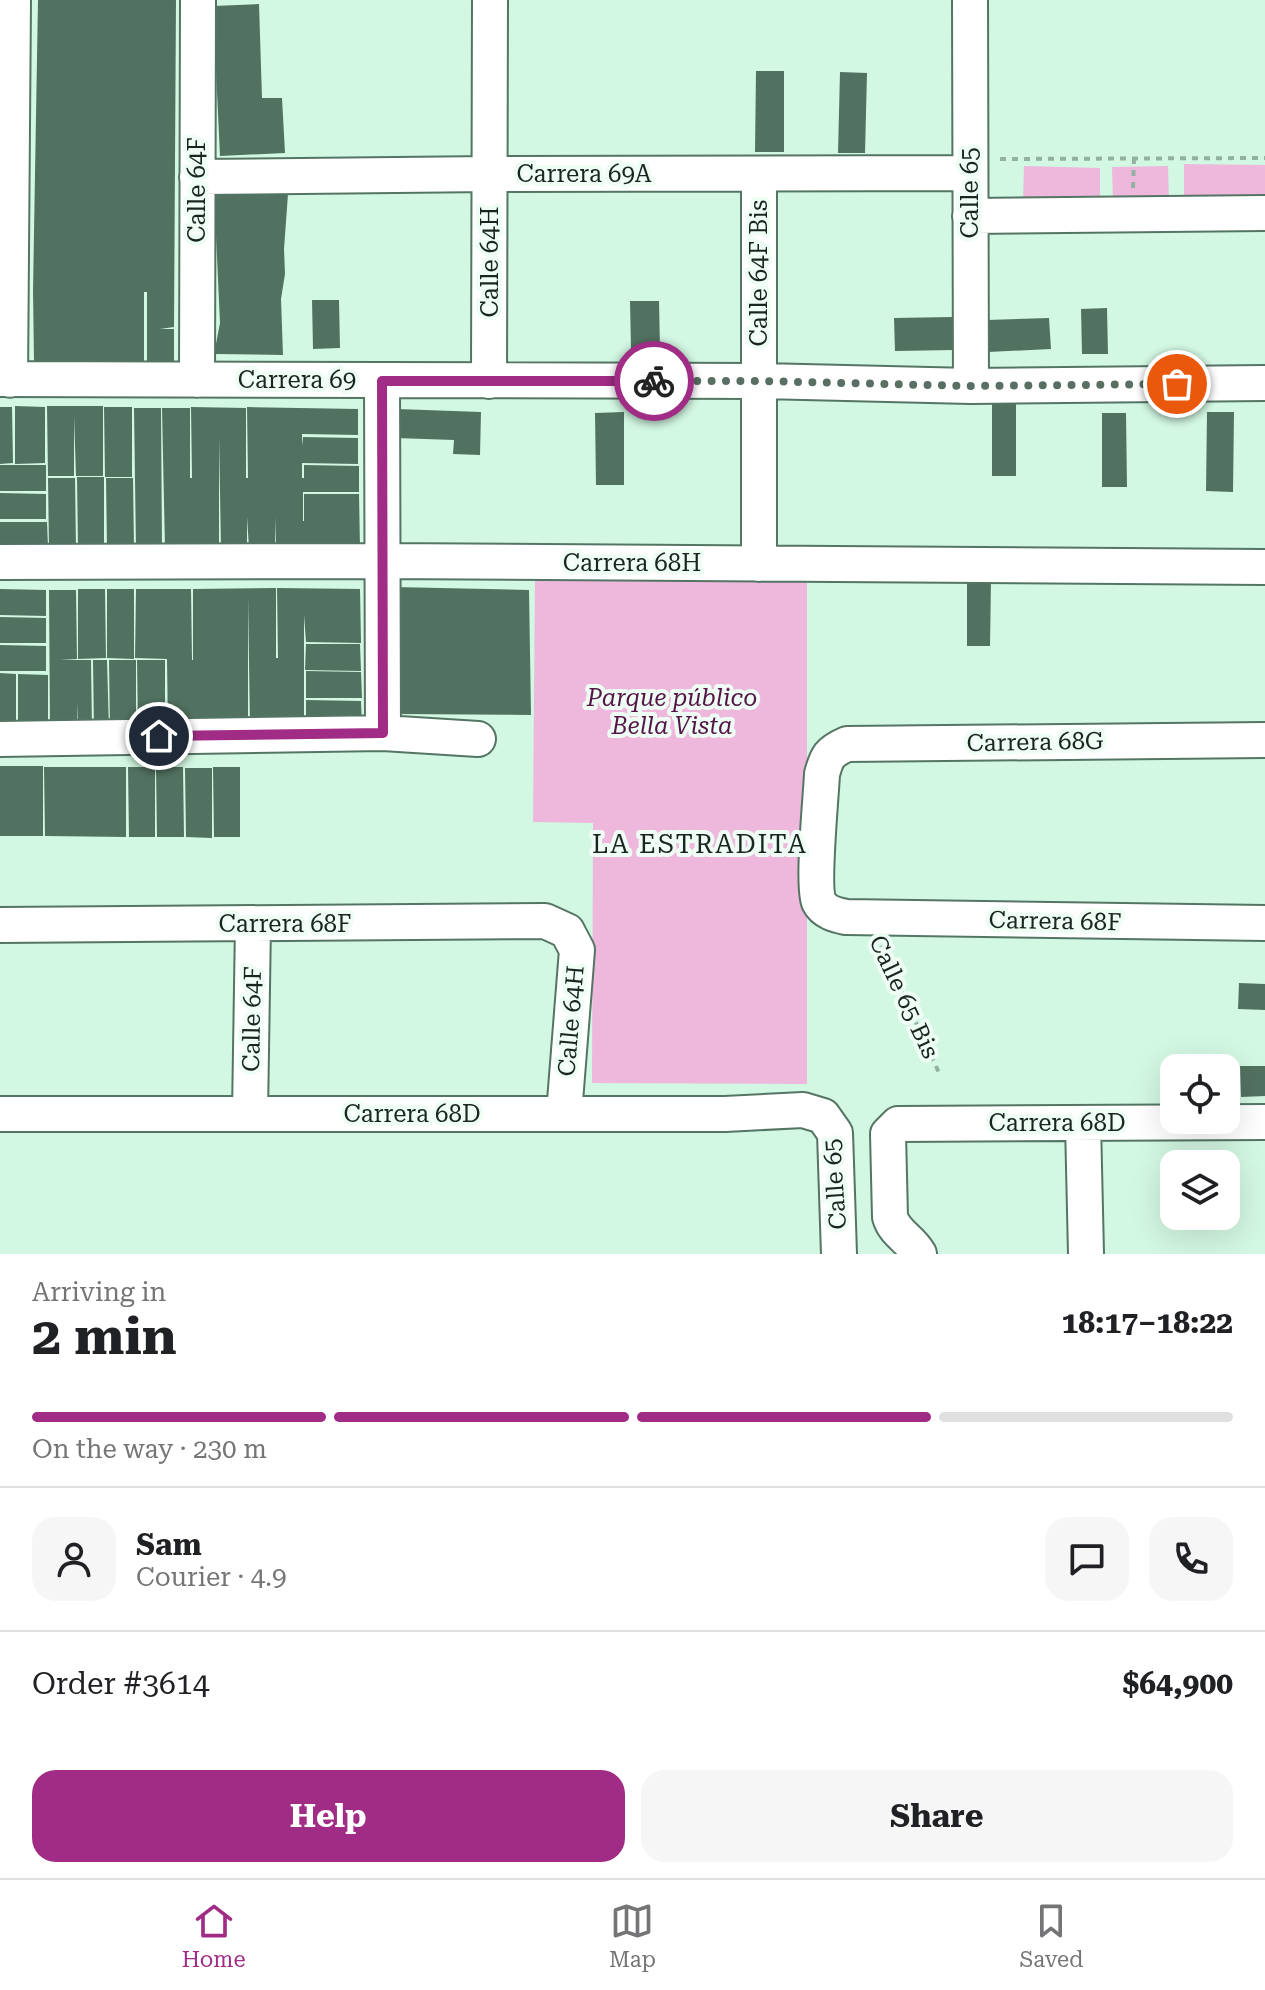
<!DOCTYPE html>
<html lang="en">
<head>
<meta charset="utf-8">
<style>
  body { margin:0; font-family:"Roboto Serif",serif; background:#f6f6f6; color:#202124; height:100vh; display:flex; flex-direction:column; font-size:30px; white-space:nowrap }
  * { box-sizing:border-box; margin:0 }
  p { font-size:26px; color:#757577 }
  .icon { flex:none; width:44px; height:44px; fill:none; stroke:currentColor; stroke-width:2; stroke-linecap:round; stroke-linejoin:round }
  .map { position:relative; height:1254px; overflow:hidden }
  .sheet { display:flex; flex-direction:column; background:#fff; flex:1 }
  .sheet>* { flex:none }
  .fabs { position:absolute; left:1160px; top:1054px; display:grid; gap:16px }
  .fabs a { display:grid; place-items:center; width:80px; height:80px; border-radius:16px; background:#fff; box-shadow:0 8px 32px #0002; font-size:40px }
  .pin { position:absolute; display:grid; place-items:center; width:68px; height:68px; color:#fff; margin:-34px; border:4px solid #fff; border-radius:50%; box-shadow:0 2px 8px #0007 }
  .courier { position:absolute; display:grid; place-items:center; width:80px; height:80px; margin:-40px; border:6px solid #a12c86; border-radius:50%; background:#fff; color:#222; box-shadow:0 2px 10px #0007 }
  .summary em { font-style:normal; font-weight:700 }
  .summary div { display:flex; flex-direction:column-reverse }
  .summary { display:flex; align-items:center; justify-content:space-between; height:136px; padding:0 32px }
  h1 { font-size:52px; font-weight:700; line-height:60px }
  .bar { display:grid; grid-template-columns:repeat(4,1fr); gap:12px 8px; align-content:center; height:96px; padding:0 32px }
  .bar i { height:10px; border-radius:6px; background:#e0e0e0 }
  .bar .selected { background:#a12c86 }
  .bar p { grid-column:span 4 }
  .line { display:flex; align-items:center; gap:20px; padding:0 32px; border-top:2px solid #e0e0e0 }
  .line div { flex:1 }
  .round { display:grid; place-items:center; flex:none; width:84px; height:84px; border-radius:24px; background:#f6f6f6 }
  .cta { display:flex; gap:16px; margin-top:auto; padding:16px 32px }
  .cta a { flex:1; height:92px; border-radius:24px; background:#a12c86; color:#fff; font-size:32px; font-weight:700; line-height:92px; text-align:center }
  .cta a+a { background:#f6f6f6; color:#202124 }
  .tabs { display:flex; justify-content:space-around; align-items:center; height:112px; border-top:2px solid #e0e0e0; background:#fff; font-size:22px; color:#757577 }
  .tabs a { display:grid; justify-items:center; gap:4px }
  .tabs .selected { color:#a12c86 }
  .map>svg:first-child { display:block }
  .green { fill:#eeb7dc }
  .building { fill:#527261 }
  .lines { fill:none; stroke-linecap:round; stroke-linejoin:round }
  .minor-casing { stroke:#557564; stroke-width:38 }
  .path { stroke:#93b1a0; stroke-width:4; stroke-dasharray:6 6; stroke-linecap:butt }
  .minor { stroke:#fff; stroke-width:34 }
  .done { stroke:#596f63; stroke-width:8; stroke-dasharray:0 14.4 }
  .route { stroke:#a12c86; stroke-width:10 }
  .labels { text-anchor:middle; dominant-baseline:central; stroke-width:8; stroke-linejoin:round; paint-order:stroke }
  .street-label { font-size:24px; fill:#18261f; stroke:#effef5 }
  .park-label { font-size:24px; font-style:italic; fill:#561547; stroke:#effef5 }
  .neighbourhood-label { font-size:26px; letter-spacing:2px; fill:#18261f; stroke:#effef5 }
</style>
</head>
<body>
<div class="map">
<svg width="1265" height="1254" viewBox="0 0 1265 1254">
  <rect width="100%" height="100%" fill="#d2f7e2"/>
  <path class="green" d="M1184,164L1265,165V201L1184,200Z
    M1024,166L1100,168V205L1023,204Z
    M1168,166L1169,203L1113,204L1112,167Z
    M535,574L807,578V1084L592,1083L593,823L533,822Z"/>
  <path class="building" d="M38,0H176L174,327L160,329H174V363H147V292H144V361H34L33,291Z
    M259,4L262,98H282L285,153L220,156L213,6Z
    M756,71H784V152H755Z
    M840,72L867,73L865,153H838Z
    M214,192L288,194L284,249L285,274L281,299L283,355L214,354L220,323Z
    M312,300H339L340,348L313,349Z
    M630,301H659L660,348L631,349Z
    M1107,308L1108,354H1082L1081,309Z
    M952,317L953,350L895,351L894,318Z
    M1049,318L1051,349L988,352L987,320Z
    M992,404H1016V476H992Z
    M15,406L45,407V463L15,464Z
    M47,406H103V476H76L74,416V476H48Z
    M0,407H12L13,463L0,464Z
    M104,407H132V477H105Z
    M191,407L246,408V478H248L247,407L358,409V435L302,434V446L303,437L358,438V464L302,463V478H304V465L359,466V492H303V521H304V494H359L360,548L276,547V517L275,547L249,548L247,517V548H221L219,437V548H165L162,408H190V478H192Z
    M134,408H161L162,548L136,549Z
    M397,409L481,412L480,455L453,454L454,440L395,438Z
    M624,412V485H596L595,413Z
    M1207,412H1234L1233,492L1206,491Z
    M1102,413H1126L1127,487H1102Z
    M0,465H46V491H0Z
    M77,477H104V547H78Z
    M48,478H75L76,548H49Z
    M106,478H133L134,548H107Z
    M0,493L46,494V519H0Z
    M0,522H47L48,547L0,548Z
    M991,580L990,646H967V581Z
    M394,587L529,590L531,715L396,714Z
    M276,588V658H278L277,588L360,589L361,643L306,642L304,615V728H278V717L277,728H250L248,596V729H168L167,659L135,658L136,589H191L192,660H193V589Z
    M0,589L46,590V616L0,615Z
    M78,589H105L106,658L78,659Z
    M107,589H134V659L107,658Z
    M49,590H76L77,659L60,660H91L92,730H78V702L77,730H50Z
    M0,617L46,618V643H0Z
    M306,644H360L361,671L305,670Z
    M0,645L46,646V671H0Z
    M93,660H107L109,731H94Z
    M109,660H136V730H110Z
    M137,660H165V730H138Z
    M306,671L361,672L362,698H306Z
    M0,673L16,674V727L0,728Z
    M18,674L48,675V727L18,728Z
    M306,700L361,701L362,727L306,726Z
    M0,766H43V836H0Z
    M44,767H126V837L45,836Z
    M128,767H155V837H129Z
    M156,767H183L184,837H157Z
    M213,767H240V837H214Z
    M185,768H212V838L186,837Z
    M1239,983L1265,984V1010L1238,1009Z
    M1240,1066H1265V1096L1241,1097Z"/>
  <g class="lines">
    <g class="minor-casing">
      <path id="minor" d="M970,0L971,386
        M759,174V564
        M197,177L490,174L970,173
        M970,216L1265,213
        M0,379L759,381L971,386L1265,383
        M10,380L13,0
        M197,380L198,0
        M382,381L383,733
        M489,381L490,0
        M0,562L382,561L1265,567
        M0,739L383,733L478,739
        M1265,740L847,744C829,752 827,756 822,774C821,797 812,886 819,902C824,912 836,915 846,917L1265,923
        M0,925L545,921L567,931L577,950L564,1114
        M0,1114H725L803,1110L823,1116L835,1133L839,1254
        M250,1114L253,924
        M1083,1123L1086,1254
        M919,1254C911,1239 895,1234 890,1217L888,1134L898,1124L1265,1122"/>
    </g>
    <path class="path" d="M1000,159L1265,158
      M1133,188L1134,159
      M881,946L940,1075"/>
    <use href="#minor" class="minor"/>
  </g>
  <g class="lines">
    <path class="done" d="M654,381H759L971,386L1177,384"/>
    <path class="route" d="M159,736L383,733L382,381H654"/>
  </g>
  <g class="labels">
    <g class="street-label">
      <text x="584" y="174">Carrera 69A</text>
      <text transform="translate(197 190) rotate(-90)">Calle 64F</text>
      <text transform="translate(970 193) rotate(-90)">Calle 65</text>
      <text transform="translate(490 262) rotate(-90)">Calle 64H</text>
      <text transform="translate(759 273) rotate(-90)">Calle 64F Bis</text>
      <text x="297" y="380">Carrera 69</text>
      <text x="632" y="563">Carrera 68H</text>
      <text transform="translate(1035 742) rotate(-1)">Carrera 68G</text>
      <text transform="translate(1055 921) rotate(1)">Carrera 68F</text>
      <text x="285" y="924">Carrera 68F</text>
      <text transform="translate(904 997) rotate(65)">Calle 65 Bis</text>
      <text transform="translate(252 1019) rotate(-89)">Calle 64F</text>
      <text transform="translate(571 1021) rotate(-85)">Calle 64H</text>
      <text x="412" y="1114">Carrera 68D</text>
      <text x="1057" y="1123">Carrera 68D</text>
      <text transform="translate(835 1184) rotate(-94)">Calle 65</text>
    </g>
    <g class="park-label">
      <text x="672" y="698">Parque público<tspan x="672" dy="28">Bella Vista</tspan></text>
    </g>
    <g class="neighbourhood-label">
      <text x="700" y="844">LA ESTRADITA</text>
    </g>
  </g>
</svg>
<div class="fabs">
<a><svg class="icon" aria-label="locate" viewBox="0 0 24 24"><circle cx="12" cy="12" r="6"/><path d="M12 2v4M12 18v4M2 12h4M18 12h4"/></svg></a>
<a><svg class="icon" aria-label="layers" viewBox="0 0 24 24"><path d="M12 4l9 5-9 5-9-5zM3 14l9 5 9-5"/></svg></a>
</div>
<div class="pin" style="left:1177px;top:384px;background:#ea580c"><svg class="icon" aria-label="bag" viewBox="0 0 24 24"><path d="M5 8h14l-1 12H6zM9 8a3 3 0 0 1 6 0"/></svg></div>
<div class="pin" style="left:159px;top:736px;background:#1f2937"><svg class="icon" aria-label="home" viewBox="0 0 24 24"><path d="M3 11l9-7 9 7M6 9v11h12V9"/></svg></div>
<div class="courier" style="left:654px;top:381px"><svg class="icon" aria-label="bike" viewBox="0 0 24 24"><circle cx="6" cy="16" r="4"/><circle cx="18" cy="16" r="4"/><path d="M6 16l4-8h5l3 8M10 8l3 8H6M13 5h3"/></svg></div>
</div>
<section class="sheet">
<div class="summary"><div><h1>2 min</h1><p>Arriving in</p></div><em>18:17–18:22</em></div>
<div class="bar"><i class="selected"></i><i class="selected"></i><i class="selected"></i><i></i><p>On the way · 230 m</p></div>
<div class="line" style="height:144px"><a class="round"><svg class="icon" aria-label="person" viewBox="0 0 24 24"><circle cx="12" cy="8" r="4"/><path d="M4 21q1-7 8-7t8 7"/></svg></a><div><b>Sam</b><p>Courier · 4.9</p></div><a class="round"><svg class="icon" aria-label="chat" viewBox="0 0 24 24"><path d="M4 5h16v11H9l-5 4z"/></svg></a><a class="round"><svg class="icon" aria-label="phone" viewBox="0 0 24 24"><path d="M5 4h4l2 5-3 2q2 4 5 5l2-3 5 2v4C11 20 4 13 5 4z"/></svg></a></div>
<div class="line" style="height:104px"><div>Order #3614</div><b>$64,900</b></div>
<div class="cta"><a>Help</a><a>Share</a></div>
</section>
<nav class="tabs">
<a class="selected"><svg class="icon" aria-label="home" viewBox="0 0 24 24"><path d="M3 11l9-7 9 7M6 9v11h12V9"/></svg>Home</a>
<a><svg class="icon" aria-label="map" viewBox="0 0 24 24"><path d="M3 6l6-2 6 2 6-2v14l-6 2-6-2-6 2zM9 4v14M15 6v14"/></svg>Map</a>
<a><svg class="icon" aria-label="saved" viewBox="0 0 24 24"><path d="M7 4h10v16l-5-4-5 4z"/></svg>Saved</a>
</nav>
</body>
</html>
